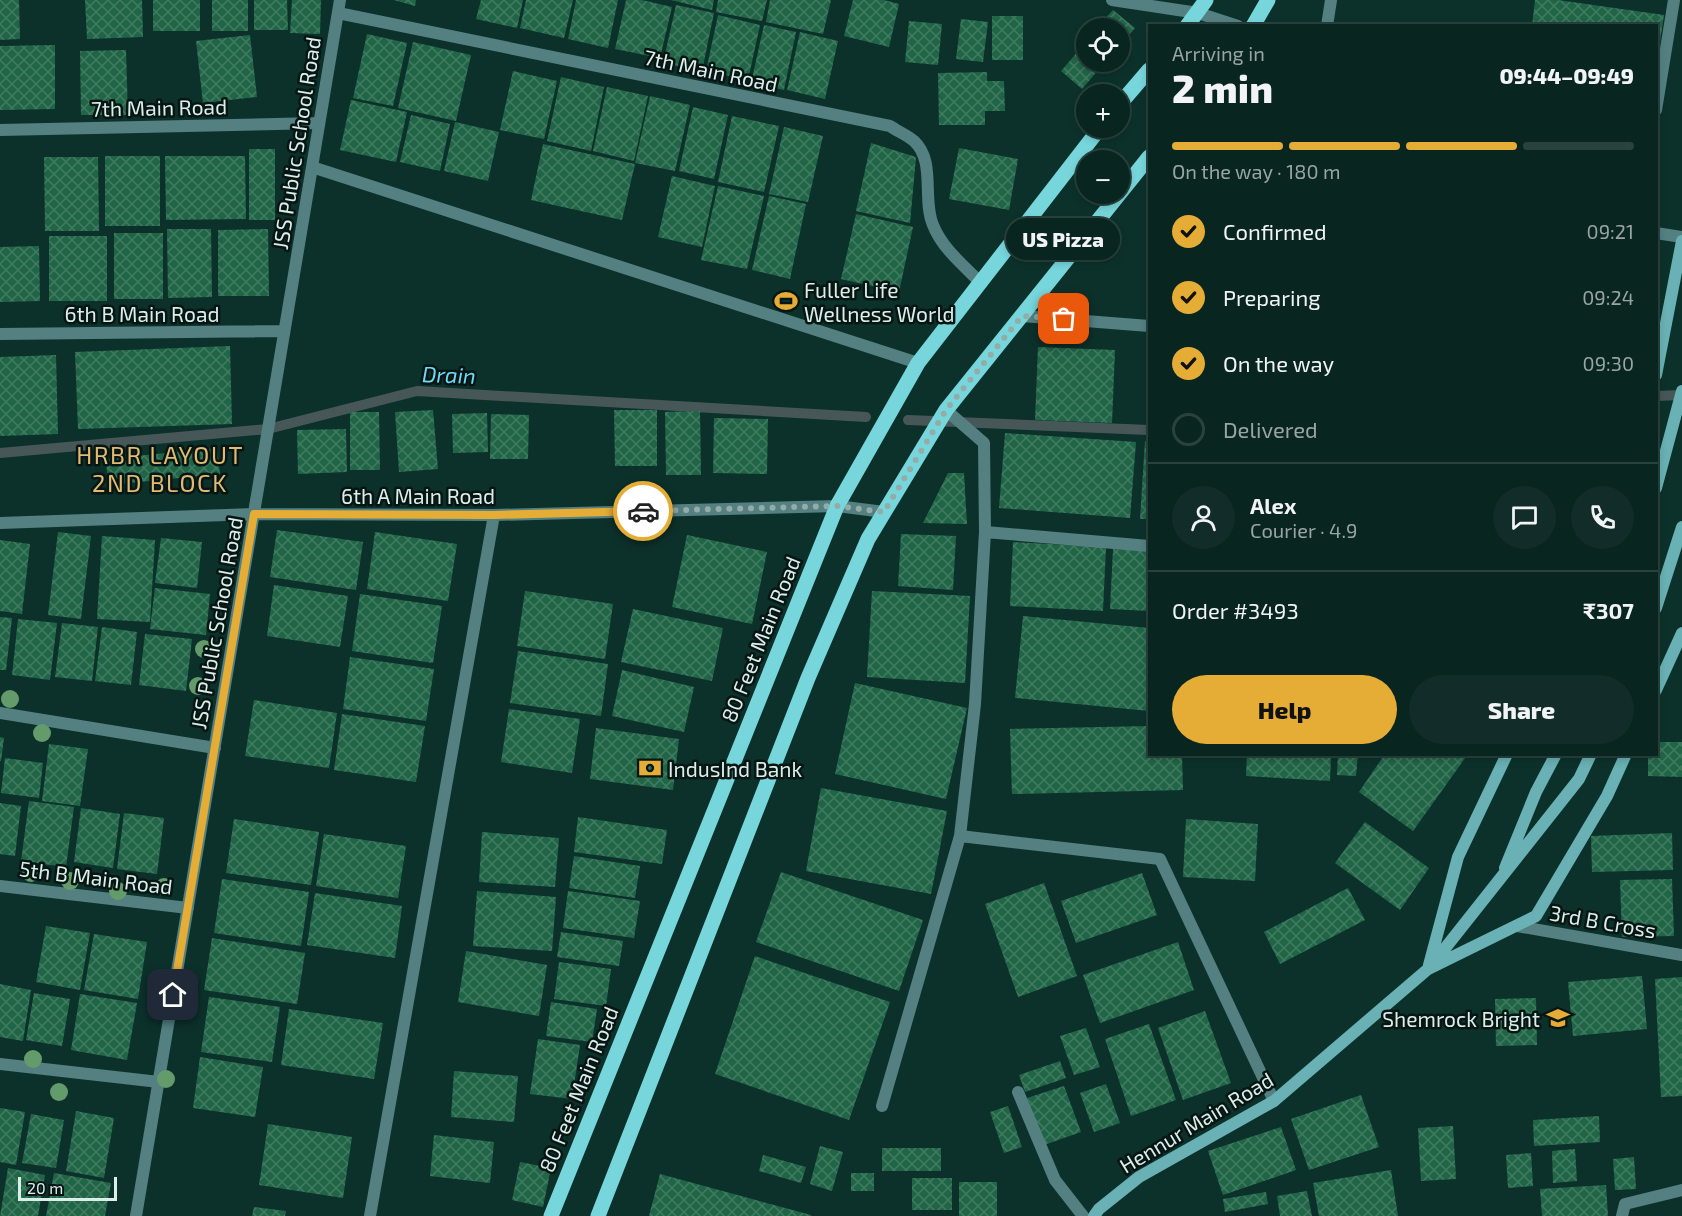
<!DOCTYPE html>
<html lang="en">
<head>
<meta charset="utf-8">
<style>
  body { margin:0; font-family:"Exo 2",sans-serif; background:#122d29; color:#f1f3f6; height:100vh; display:flex; flex-direction:column; font-size:22px; white-space:nowrap }
  * { box-sizing:border-box; margin:0 }
  p { font-size:20px; color:#99a5a5 }
  .icon { flex:none; width:33px; height:33px; fill:none; stroke:currentColor; stroke-width:2; stroke-linecap:round; stroke-linejoin:round }
  .map { position:relative; flex:1; overflow:hidden }
  .side { position:absolute; left:1148px; top:24px; width:510px; height:732px; display:flex; flex-direction:column; background:#092520; border-radius:0px; box-shadow:0 3px 9px #0003,0 0 0 2px #29423e }
  .side>* { flex:none }
  .fabs { position:absolute; left:1076px; top:18px; display:grid; gap:12px }
  .fabs a { display:grid; place-items:center; width:54px; height:54px; border-radius:50%; background:#092520; box-shadow:0 3px 9px #0003,0 0 0 2px #29423e; font-size:30px }
  .scale { position:absolute; left:18px; bottom:15px; width:99px; box-sizing:border-box; padding-left:6px; border:3px solid #dbeeea; border-top:0; font-size:16px; line-height:21px; white-space:nowrap; color:#dbeeea; -webkit-text-stroke:4px #071613; paint-order:stroke }
  .pin { position:absolute; display:grid; place-items:center; width:51px; height:51px; color:#fff; margin:-26px; border-radius:12px; box-shadow:0 3px 9px #0006 }
  .courier { position:absolute; display:grid; place-items:center; width:60px; height:60px; margin:-30px; border:4px solid #e5ad35; border-radius:50%; background:#fff; color:#222; box-shadow:0 2px 8px #0007 }
  .bubble { position:absolute; height:42px; border-radius:21px; background:#092520; box-shadow:0 3px 9px #0003,0 0 0 2px #29423e; font-size:20px; font-weight:800; line-height:42px; text-align:center }
  .head em { font-style:normal; font-weight:800 }
  .head div { display:flex; flex-direction:column-reverse }
  .head { display:flex; align-items:center; justify-content:space-between; height:102px; padding:0 24px }
  h1 { font-size:39px; font-weight:800; line-height:45px }
  .bar { display:grid; grid-template-columns:repeat(4,1fr); gap:9px 6px; align-content:center; height:72px; padding:0 24px }
  .bar i { height:8px; border-radius:4px; background:#29423e }
  .bar .current { background:#e5ad35 }
  .bar p { grid-column:span 4 }
  .line { display:flex; align-items:center; gap:15px; padding:0 24px; border-top:2px solid #29423e }
  .line div { flex:1 }
  .round { display:grid; place-items:center; flex:none; width:63px; height:63px; border-radius:32px; background:#122d29 }
  ol { padding:0 24px; list-style:none }
  li { display:flex; align-items:center; gap:18px; height:66px }
  li p { margin-inline-start:auto }
  li .icon { padding:6px; border-radius:50%; background:#e5ad35; color:#111; stroke-width:4 }
  li:last-child { color:#99a5a5 }
  li i { width:33px; height:33px; border:3px solid #29423e; border-radius:50% }
  .primary-button { display:flex; gap:12px; margin-top:auto; padding:12px 24px }
  .primary-button a { flex:1; height:69px; border-radius:36px; background:#e5ad35; color:#111; font-size:24px; font-weight:800; line-height:69px; text-align:center }
  .primary-button a+a { background:#122d29; color:#f1f3f6 }
  .map>svg:first-child { display:block }
  .lines { fill:none; stroke-linecap:round; stroke-linejoin:round }
  .stream { stroke:#475758; stroke-width:10 }
  .building { fill:url(#building-cross-hatch) }
  .lane { stroke:#548082; stroke-width:12 }
  .street { stroke:#548082; stroke-width:12 }
  .secondary { stroke:#69b1b4; stroke-width:12 }
  .primary { stroke:#77d6db; stroke-width:15 }
  .tree { fill:#639c6a }
  .done { stroke:#93aca7; stroke-width:6; stroke-dasharray:0 10.8 }
  .route { stroke:#e5ad35; stroke-width:8 }
  .labels { text-anchor:middle; dominant-baseline:central; stroke-width:5; stroke-linejoin:round; paint-order:stroke }
  .street-label { font-size:21px; fill:#dbeeea; stroke:#071613 }
  .poi-label { font-size:21px; fill:#dbeeea; stroke:#071613; text-anchor:start }
  .water-label { font-size:22px; font-style:italic; fill:#6cdaf9; stroke:#071613 }
  .quarter-label { font-size:24px; letter-spacing:1.5px; fill:#e1bb73; stroke:#071613 }
</style>
</head>
<body>
<div class="map">
<svg width="1682" height="1216" viewBox="0 0 1682 1216">
  <defs>
    <pattern id="building-cross-hatch" width="8" height="8" patternUnits="userSpaceOnUse" patternTransform="scale(1.5)"><rect width="8" height="8" fill="#216547"/><path d="M0 0l8 8M0 8l8-8" fill="none" stroke="#417b62"/></pattern>
  </defs>
  <rect width="100%" height="100%" fill="#0c312b"/>
  <g class="lines">
    <path class="stream" d="M1656,396L1682,395
      M908,420L1149,430
      M0,453L268,429L417,391L866,417"/>
  </g>
  <path class="building" d="M0,0H19L20,39L0,40Z
    M85,0H142L143,37L87,39Z
    M153,0H200V31H153Z
    M212,0H248V31H212Z
    M254,0H287L288,30H254Z
    M292,0H321L320,34L290,33Z
    M394,0H416L415,6Z
    M481,0H523L517,28L476,19Z
    M526,0H573L564,38L520,28Z
    M576,0H618L608,48L568,39Z
    M626,0H642L672,7L660,58L615,49Z
    M671,0H714L712,10Z
    M718,0H767L762,21L716,12Z
    M770,0H831L823,34L766,22Z
    M853,0H884L899,4L889,47L844,36Z
    M1535,0H1558L1664,15L1657,62L1656,26H1532Z
    M676,5L714,13L702,71L663,63Z
    M1113,10L1135,28L1119,46V28H1097Z
    M718,15L760,25L748,80L706,71Z
    M992,16H1023V60H992Z
    M961,19L988,22L983,62L956,59Z
    M909,21L942,24L938,65L905,62Z
    M764,25L796,32L784,90L751,83Z
    M800,32L838,41L825,99L787,90Z
    M367,34L407,43L393,106L353,98Z
    M250,35L257,97L203,103L196,41Z
    M413,42L471,55L456,121L398,108Z
    M1086,42V62H1105L1082,89L1061,71Z
    M55,45V109L0,110V46Z
    M126,50L128,115H81L80,51Z
    M513,71L557,81L544,139L500,130Z
    M987,72V81H1004L1005,111H985V125H939L938,73Z
    M561,77L604,87L591,151L547,141Z
    M607,87L648,96L634,161L593,151Z
    M650,96L690,105L675,171L635,163Z
    M351,100L407,112L396,162L340,150Z
    M693,107L728,115L714,179L679,171Z
    M411,115L450,124L440,171L400,162Z
    M732,116L779,126L764,192L718,182Z
    M455,122L499,132L488,181L444,171Z
    M784,127L823,136L808,202L769,194Z
    M871,143L916,157L910,223L856,211Z
    M543,144L635,164L622,220L531,200Z
    M959,148L1018,159L1009,210L949,199Z
    M249,149H275V220H249Z
    M105,156H160V226H105Z
    M165,156H245L246,219L166,220Z
    M44,157H98L99,231H45Z
    M672,176L715,186L702,247L658,237Z
    M718,186L764,196L747,269L701,260Z
    M769,196L806,204L790,279L752,270Z
    M856,214L913,227L899,292L841,279Z
    M167,229H211L212,297L168,298Z
    M268,229L269,296H218V230Z
    M114,233H163V299H114Z
    M49,236H107V301H49Z
    M39,246L40,301L0,302V247Z
    M230,346L232,424L78,429L75,352Z
    M1038,347L1115,350L1112,423L1035,420Z
    M1147,352H1149V386H1146Z
    M56,355L58,434L0,436V357Z
    M433,410L438,469L399,472L395,412Z
    M614,410H657V466H615Z
    M700,411L701,475H666L665,412Z
    M350,412H379L380,470H350Z
    M487,413L488,452L453,453L452,414Z
    M491,414L529,415L528,459H490Z
    M714,418L768,419L767,474L713,473Z
    M346,429L347,472L298,474L297,430Z
    M1005,433L1136,442L1130,518L999,508Z
    M1145,441L1149,442V519H1140Z
    M217,448L220,474L108,485L106,459Z
    M948,473H964L967,524L923,523Z
    M277,530L363,542L356,590L270,577Z
    M58,532L91,536L81,619L48,615Z
    M375,532L457,544L448,601L367,589Z
    M901,534L956,536L953,590L898,586Z
    M687,535L767,552L752,624L672,607Z
    M102,536L155,540L150,622L97,619Z
    M161,538L202,542L197,588L155,583Z
    M0,540L30,544L22,614L0,611Z
    M1013,542L1106,547L1103,611L1010,606Z
    M1113,549L1149,551V611L1110,609Z
    M274,585L348,596L340,647L267,636Z
    M155,588L210,594L206,635L150,629Z
    M525,591L613,604L605,659L517,646Z
    M872,591L970,596L965,683L867,677Z
    M360,594L442,606L433,663L352,651Z
    M633,609L723,628L712,681L621,662Z
    M1023,616L1149,628V711L1015,698Z
    M0,617L12,618L6,670H0Z
    M18,619L57,623L50,680L12,675Z
    M62,623L98,627L92,681L55,677Z
    M102,627L137,632L131,685L95,681Z
    M145,634L192,639L186,691L139,685Z
    M518,651L608,664L601,716L510,703Z
    M350,657L434,669L426,721L343,709Z
    M622,670L694,687L684,732L612,716Z
    M855,683L967,708L946,799L835,774Z
    M254,700L337,713L329,768L245,756Z
    M509,709L580,719L572,773L501,762Z
    M342,714L425,726L416,782L334,770Z
    M1149,726V754H1182L1183,790L1012,794L1010,729Z
    M596,728L679,739L673,790L590,779Z
    M0,737L4,738L1,761H0Z
    M1656,742H1682V777L1648,776V754H1656Z
    M49,744L88,749L80,806L42,801Z
    M1247,754L1331,755L1330,781L1246,776Z
    M1338,754H1358L1356,776L1337,775Z
    M1385,754H1468L1413,831L1359,792Z
    M5,758L43,763L39,798L1,793Z
    M821,788L947,811L931,894L806,871Z
    M29,801L74,807L66,867L21,861Z
    M0,803L21,806L15,856L0,854Z
    M81,808L120,814L113,868L74,862Z
    M124,813L164,818L157,874L117,869Z
    M578,817L667,830L662,864L574,852Z
    M234,819L319,832L311,885L226,873Z
    M1186,819L1258,824L1255,881L1183,877Z
    M1365,822L1429,868L1400,910L1335,863Z
    M482,832L559,838L555,887L479,882Z
    M1672,833L1673,870L1592,872L1591,836Z
    M324,834L406,846L398,898L316,886Z
    M574,856L640,866L635,898L569,888Z
    M781,872L923,920L899,991L756,942Z
    M1142,873L1157,915L1076,943L1061,901Z
    M222,879L309,892L301,946L214,933Z
    M1672,879L1674,936L1622,937L1620,880Z
    M1044,883L1077,976L1018,997L985,904Z
    M1348,888L1365,920L1280,964L1264,932Z
    M477,891L556,897L552,951L473,946Z
    M568,891L640,901L634,938L563,928Z
    M315,893L402,906L395,958L307,945Z
    M46,926L90,933L80,990L36,982Z
    M561,932L623,941L619,966L557,957Z
    M94,934L147,942L138,999L84,990Z
    M212,938L305,953L297,1004L204,990Z
    M1178,942L1194,990L1100,1023L1083,975Z
    M466,951L547,965L539,1016L458,1002Z
    M755,956L890,1002L849,1120L715,1074Z
    M559,962L611,969L606,1006L554,999Z
    M1642,976L1647,1029L1573,1036L1568,982Z
    M1682,977V1096L1661,1097L1655,979Z
    M0,984L31,990L23,1041L0,1037Z
    M34,993L70,999L62,1046L26,1040Z
    M80,994L137,1003L127,1060L71,1050Z
    M209,997L280,1007L272,1062L201,1052Z
    M1536,998L1537,1045L1496,1046L1495,999Z
    M551,1002L597,1009L592,1042L546,1036Z
    M289,1009L383,1023L374,1079L281,1065Z
    M1205,1011L1231,1083L1183,1100L1158,1028Z
    M1149,1024L1176,1100L1131,1116L1105,1039Z
    M1086,1028L1100,1067L1074,1075L1060,1036Z
    M538,1039L580,1045L572,1099L530,1094Z
    M200,1057L263,1067L255,1117L193,1108Z
    M1060,1061L1066,1078L1025,1092L1019,1075Z
    M454,1071L518,1076L514,1122L451,1117Z
    M1106,1084L1120,1123L1094,1132L1080,1093Z
    M1064,1086L1081,1132L1044,1145L1027,1098Z
    M1361,1095L1379,1147L1309,1170L1291,1119Z
    M1008,1106L1022,1147L1004,1153L990,1112Z
    M0,1108L25,1112L16,1165L0,1162Z
    M76,1111L114,1118L104,1178L66,1171Z
    M31,1114L64,1120L56,1168L22,1163Z
    M1599,1116L1600,1142L1534,1146L1533,1120Z
    M268,1124L352,1137L343,1198L259,1185Z
    M1453,1126L1456,1179L1421,1181L1418,1128Z
    M1281,1127L1296,1170L1223,1195L1208,1151Z
    M434,1135L494,1142L490,1183L430,1176Z
    M820,1146L843,1152L832,1191L810,1184Z
    M882,1148H941V1171H882Z
    M1575,1149L1577,1181L1553,1183L1552,1151Z
    M1531,1153L1533,1186L1508,1188L1506,1155Z
    M763,1155L806,1167L801,1183L759,1171Z
    M1634,1157L1636,1189L1615,1190L1613,1159Z
    M520,1162L551,1168L543,1207L512,1200Z
    M8,1168L45,1175L38,1216H0Z
    M1391,1170L1398,1216H1319L1313,1183Z
    M54,1173L111,1183L105,1216H46Z
    M851,1173H874V1191H851Z
    M660,1174L811,1215V1216H649Z
    M912,1178H952V1210H912Z
    M959,1182H997V1216H959Z
    M1606,1185L1608,1216H1542L1540,1189Z
    M1307,1191L1312,1216H1280L1277,1196Z
    M1266,1192L1268,1204L1225,1212L1223,1199Z
    M254,1207L286,1211L285,1216H252Z"/>
  <g class="lines">
    <path class="lane" d="M1018,1092L1055,1180L1083,1216"/>
    <path class="street" d="M1112,0L1198,13L1238,26
      M338,13L890,126C897,131 907,135 914,141C936,161 922,199 933,225C942,248 963,265 980,282
      M1327,26L1331,0
      M1656,110L1674,0
      M0,130L319,123
      M312,167L918,363
      M1656,233L1682,237
      M1022,316L1149,326
      M0,334L284,331
      M0,523L254,514L494,515L837,506L884,512
      M985,532L1149,546
      M0,713L215,748
      M960,836L1160,859L1274,1101
      M0,886L188,908
      M1517,926L1682,955
      M0,1064L159,1082
      M882,1106L960,836L975,704L985,532L984,443L946,410
      M136,1216L340,0
      M370,1216L494,515
      M1622,1216L1625,1204L1682,1190"/>
    <path class="secondary" d="M1656,375L1682,241
      M1656,488L1682,391
      M1656,608L1682,527
      M1656,690L1682,633
      M1505,868L1536,792L1556,754
      M1429,965L1458,857L1507,754
      M1431,966L1579,779L1591,754
      M1094,1216L1099,1209L1139,1177L1274,1101L1428,969L1536,916L1607,796L1626,754"/>
    <path class="primary" d="M1187,26L1206,0
      M1253,26L1268,0
      M1119,105L1149,70
      M551,1216L837,506L918,363L1100,128
      M598,1216L808,678L868,539L946,410L1149,157"/>
  </g>
  <g class="tree">
    <circle cx="204" cy="649" r="9"/>
    <circle cx="198" cy="686" r="9"/>
    <circle cx="10" cy="699" r="9"/>
    <circle cx="42" cy="733" r="9"/>
    <circle cx="31" cy="873" r="9"/>
    <circle cx="70" cy="881" r="9"/>
    <circle cx="164" cy="887" r="9"/>
    <circle cx="118" cy="891" r="9"/>
    <circle cx="33" cy="1059" r="9"/>
    <circle cx="166" cy="1079" r="9"/>
    <circle cx="59" cy="1092" r="9"/>
  </g>
  <g class="lines">
    <path class="done" d="M643,511L837,506L884,512L946,410L1022,316L1064,319"/>
    <path class="route" d="M173,995L254,514L494,515L643,511"/>
  </g>
  <defs>
    <g id="stadium-bare" transform="scale(1.8)"><path d="M0-5a6.5 5 0 1 0 0 10a6.5 5 0 1 0 0-10ZM-3.5-1.8h7v3.6h-7Z" fill="#e5ad35" stroke="#071613" stroke-width="2.5" paint-order="stroke"/></g>
    <g id="bank-bare" transform="scale(1.8)"><path d="M-6-4H6V4H-6ZM0-2.3a2.3 2.3 0 1 0 0 4.6a2.3 2.3 0 1 0 0-4.6Z" fill="#e5ad35" stroke="#071613" stroke-width="2.5" paint-order="stroke"/></g>
    <g id="school-bare" transform="scale(1.8)"><path d="M0-5L7-2L0 1L-7-2ZM-4 1L0 2.5L4 1V4Q0 6-4 4Z" fill="#e5ad35" stroke="#071613" stroke-width="2.5" paint-order="stroke"/></g>
  </defs>
  <g fill-rule="evenodd">
    <use href="#stadium-bare" x="786" y="301"/>
    <use href="#bank-bare" x="650" y="768"/>
    <use href="#school-bare" x="1558" y="1018"/>
  </g>
  <g class="labels">
    <g class="street-label">
      <text transform="translate(711 70) rotate(12)">7th Main Road</text>
      <text transform="translate(159 107) rotate(-1)">7th Main Road</text>
      <text transform="translate(296 143) rotate(-81)">JSS Public School Road</text>
      <text x="142" y="313">6th B Main Road</text>
      <text x="418" y="495">6th A Main Road</text>
      <text transform="translate(216 623) rotate(-80)">JSS Public School Road</text>
      <text transform="translate(760 639) rotate(-68)">80 Feet Main Road</text>
      <text transform="translate(96 877) rotate(7)">5th B Main Road</text>
      <text transform="translate(1603 921) rotate(10)">3rd B Cross</text>
      <text transform="translate(578 1089) rotate(-68)">80 Feet Main Road</text>
      <text transform="translate(1196 1122) rotate(-31)">Hennur Main Road</text>
    </g>
    <g class="poi-label">
      <text x="804" y="289">Fuller Life<tspan x="804" dy="24">Wellness World</tspan></text>
      <text x="668" y="768">IndusInd Bank</text>
      <text x="1540" y="1018" text-anchor="end">Shemrock Bright</text>
    </g>
    <g class="water-label">
      <text transform="translate(449 374) rotate(2)">Drain</text>
    </g>
    <g class="quarter-label">
      <text x="160" y="454">HRBR LAYOUT<tspan x="160" dy="28">2ND BLOCK</tspan></text>
    </g>
  </g>
</svg>
<div class="fabs">
<a><svg class="icon" aria-label="locate" viewBox="0 0 24 24"><circle cx="12" cy="12" r="6"/><path d="M12 2v4M12 18v4M2 12h4M18 12h4"/></svg></a>
<a>+</a>
<a>−</a>
</div>
<div class="scale">20 m</div>
<div class="pin" style="left:1064px;top:319px;background:#ea580c"><svg class="icon" aria-label="bag" viewBox="0 0 24 24"><path d="M5 8h14l-1 12H6zM9 8a3 3 0 0 1 6 0"/></svg></div>
<div class="pin" style="left:173px;top:995px;background:#1f2937"><svg class="icon" aria-label="home" viewBox="0 0 24 24"><path d="M3 11l9-7 9 7M6 9v11h12V9"/></svg></div>
<div class="courier" style="left:643px;top:511px"><svg class="icon" aria-label="car" viewBox="0 0 24 24"><path d="M5 17H2v-5l4-1 3-4h7l3 4 3 1v5h-3M9 17h6M6 11h13"/><circle cx="7" cy="17" r="2"/><circle cx="17" cy="17" r="2"/></svg></div>
<div class="bubble" style="left:1006px;top:218px;width:114px">US Pizza</div>
<section class="side">
<div class="head"><div><h1>2 min</h1><p>Arriving in</p></div><em>09:44–09:49</em></div>
<div class="bar"><i class="current"></i><i class="current"></i><i class="current"></i><i></i><p>On the way · 180 m</p></div>
<ol>
<li><svg class="icon" aria-label="check" viewBox="0 0 24 24"><path d="M5 12l5 5 9-10"/></svg>Confirmed<p>09:21</p></li>
<li><svg class="icon" aria-label="check" viewBox="0 0 24 24"><path d="M5 12l5 5 9-10"/></svg>Preparing<p>09:24</p></li>
<li><svg class="icon" aria-label="check" viewBox="0 0 24 24"><path d="M5 12l5 5 9-10"/></svg>On the way<p>09:30</p></li>
<li><i></i>Delivered</li>
</ol>
<div class="line" style="height:108px"><a class="round"><svg class="icon" aria-label="person" viewBox="0 0 24 24"><circle cx="12" cy="8" r="4"/><path d="M4 21q1-7 8-7t8 7"/></svg></a><div><b>Alex</b><p>Courier · 4.9</p></div><a class="round"><svg class="icon" aria-label="chat" viewBox="0 0 24 24"><path d="M4 5h16v11H9l-5 4z"/></svg></a><a class="round"><svg class="icon" aria-label="phone" viewBox="0 0 24 24"><path d="M5 4h4l2 5-3 2q2 4 5 5l2-3 5 2v4C11 20 4 13 5 4z"/></svg></a></div>
<div class="line" style="height:78px"><div>Order #3493</div><b>₹307</b></div>
<div class="primary-button"><a>Help</a><a>Share</a></div>
</section>
</div>
</body>
</html>
